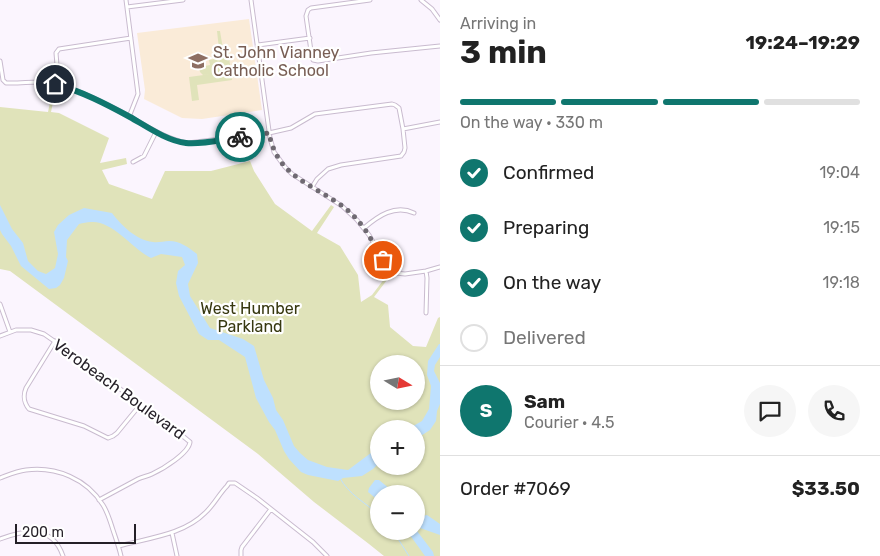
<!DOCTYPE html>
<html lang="en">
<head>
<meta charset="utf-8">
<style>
  body { margin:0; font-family:Rubik,sans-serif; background:#f6f6f6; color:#222; height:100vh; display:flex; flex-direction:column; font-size:19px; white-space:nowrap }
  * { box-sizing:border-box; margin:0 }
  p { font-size:16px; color:#767676 }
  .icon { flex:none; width:28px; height:28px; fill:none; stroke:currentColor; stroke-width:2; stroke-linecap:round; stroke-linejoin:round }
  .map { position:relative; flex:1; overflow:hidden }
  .details { display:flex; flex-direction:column; background:#fff; width:440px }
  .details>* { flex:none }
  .needle { width:32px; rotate:100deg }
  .controls { position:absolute; left:370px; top:355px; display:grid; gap:10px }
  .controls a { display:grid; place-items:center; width:55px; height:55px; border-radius:50%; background:#fff; box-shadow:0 1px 4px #0004; font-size:25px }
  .scale { position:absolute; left:15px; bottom:12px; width:121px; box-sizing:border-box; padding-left:5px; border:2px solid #241f27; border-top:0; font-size:14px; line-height:18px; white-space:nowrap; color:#241f27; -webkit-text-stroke:4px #fff; paint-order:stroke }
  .pin { position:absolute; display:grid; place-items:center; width:42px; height:42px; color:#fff; margin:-21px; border:2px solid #fff; border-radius:50%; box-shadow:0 1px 5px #0007 }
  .courier { position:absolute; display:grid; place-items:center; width:50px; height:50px; margin:-25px; border:4px solid #0f766e; border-radius:50%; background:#fff; color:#222; box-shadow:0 1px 6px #0007 }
  .summary em { font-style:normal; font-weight:700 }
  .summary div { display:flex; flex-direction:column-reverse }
  .summary { display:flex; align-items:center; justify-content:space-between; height:85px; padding:0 20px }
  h1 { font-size:32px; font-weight:700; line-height:38px }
  .bar { display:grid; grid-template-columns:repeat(4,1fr); gap:8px 5px; align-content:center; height:60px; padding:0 20px }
  .bar i { height:6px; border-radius:4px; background:#e0e0e0 }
  .bar .on { background:#0f766e }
  .bar p { grid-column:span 4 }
  .line { display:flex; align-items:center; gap:12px; padding:0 20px; border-top:1px solid #e0e0e0 }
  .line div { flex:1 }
  .round { display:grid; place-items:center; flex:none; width:52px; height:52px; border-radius:26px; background:#f6f6f6 }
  ol { padding:0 20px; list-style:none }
  li { display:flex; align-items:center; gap:15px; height:55px }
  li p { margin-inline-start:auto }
  li .icon { padding:5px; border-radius:50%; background:#0f766e; color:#fff; stroke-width:4 }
  li:last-child { color:#767676 }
  li i { width:28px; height:28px; border:2px solid #e0e0e0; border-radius:50% }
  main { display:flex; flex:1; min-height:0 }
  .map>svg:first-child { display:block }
  .education { fill:#faebd8 }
  .green { fill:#e0e3ba; fill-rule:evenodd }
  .water { fill:#bee0fe }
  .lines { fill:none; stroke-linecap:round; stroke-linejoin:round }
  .stream { stroke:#bee0fe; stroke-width:1 }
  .street-casing { stroke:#c9bbcf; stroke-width:5 }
  .street { stroke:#fff; stroke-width:3 }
  .done { stroke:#6f6a72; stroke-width:5; stroke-dasharray:0 9 }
  .route { stroke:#0f766e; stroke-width:6 }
  .labels { text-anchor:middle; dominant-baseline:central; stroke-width:4.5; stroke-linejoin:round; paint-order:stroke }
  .education-label { font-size:16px; fill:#785e54; stroke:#fff; text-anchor:start }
  .park-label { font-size:16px; fill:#373810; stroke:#fff }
  .street-label { font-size:16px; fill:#241f27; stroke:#fff }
</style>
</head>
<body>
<main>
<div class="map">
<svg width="440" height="556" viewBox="0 0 440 556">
  <rect width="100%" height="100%" fill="#fbf5fe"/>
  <path class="education" d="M249,19L262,110L202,119L182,118L144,99L145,90L137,33Z"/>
  <path class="green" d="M217,31H220L223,49H228L232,80L197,85L199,100L192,101L189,77L211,74L203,75L200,72L199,67L210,65L209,60L220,58Z
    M52,93H55L51,112L59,113L109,138L100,163L126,158L127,164L102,170L109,184L152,199L165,171H211L250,161L254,171L275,204L312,231L331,205L334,207L317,233L340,246L358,275L361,302L372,295L388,274L390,276L374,297L388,305L390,327L413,346L426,347L438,318L440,317V556H384L369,544L314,502L258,454L10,271L0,269V107L48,112ZM379,364H416V401H379ZM379,429H416V466H379ZM379,494H416V531H379Z"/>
  <path class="water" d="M0,205L12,229L23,243L28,261L38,271L46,274L55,268L58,254L54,232L58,225L69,215L84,208L112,213C122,226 136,240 153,242C158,243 164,241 169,241C180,241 188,247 197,254L198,263L188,284L190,296L210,328L243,339L254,346L264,380L273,398L276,410L283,420L294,446L300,453L308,460L327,467L348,470L379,447V463L373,469L362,476L343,478L338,481L308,475L301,472L289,459L284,451L275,430L269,422L256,398L245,357L219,340H208L199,334L179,296L176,283L178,271L185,265L182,257L161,254L151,258C133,249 112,220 91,222C87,222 83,223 79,224L67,240L66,257L68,261L64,278L60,285L56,288L49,289L21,266L11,246L2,234L0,230Z
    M439,344H440V357L435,365L434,371L440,383V404L437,411L436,421L430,430L416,439V429H408L422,421L429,409L431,386L427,375L428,361Z
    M375,480H379L396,494H379V501L368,492L369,488Z
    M427,515L440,524V535L420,528L417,531L433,552L434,556H425L407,531H416V518Z"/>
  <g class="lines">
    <path class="stream" d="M340,478C348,494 366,503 379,515
      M393,531L409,556"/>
    <g class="street-casing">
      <path id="street" d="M126,0L138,94L129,117
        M251,0L270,138L274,152L285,167L292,174L342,206L357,220L369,235L388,268L396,273L405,274L426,271L440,267
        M370,0L311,8L308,10L306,16L312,58L313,60L318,61L371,53L440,46
        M421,0L432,9L440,20
        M127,7L183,0
        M258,45L310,38
        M0,61L3,80L6,83C25,84 41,79 59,85C84,92 107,104 129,116C148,127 166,139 188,143L269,133L291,128L315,114L392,104L395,105L399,108L403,129L405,148L404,152L401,156L341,165L328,169L317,179L312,187
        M54,84L57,65L56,53L59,49L131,38
        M403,129L440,122
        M133,162L144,156L156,132
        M364,228C378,216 395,204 414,213
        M0,304L10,332
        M426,313L427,278L426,271
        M0,336L16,330H31L44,334L67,350L168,424L190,442C189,453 163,469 152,474C148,476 142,477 138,479C125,486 112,493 99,500
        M55,341L26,388C23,395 24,403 29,409L84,426L108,438L113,436L117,433L140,405
        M0,478C8,475 17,471 26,470C56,466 87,479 103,505C108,513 110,521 113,530C116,539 119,547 121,556
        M172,533L177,556
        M0,539C25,530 52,524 63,556
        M119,546C148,538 183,535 205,513C214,505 219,494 227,486L229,483H235L257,498L313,542L327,556
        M241,556V550L242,547L271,509"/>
    </g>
    <use href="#street" class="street"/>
  </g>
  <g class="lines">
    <path class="done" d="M240,137L269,133C277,176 310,183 341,205C354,214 366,229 373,243C376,249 381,253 383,260"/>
    <path class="route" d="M55,84C81,91 106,104 130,117C146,126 167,141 186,143C201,145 224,139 240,137"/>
  </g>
  <defs>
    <g id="school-bare" transform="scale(1.5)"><path d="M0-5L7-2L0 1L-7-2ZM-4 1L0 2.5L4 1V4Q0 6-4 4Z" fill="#8d6e63" stroke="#fff" stroke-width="2.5" paint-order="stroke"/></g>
  </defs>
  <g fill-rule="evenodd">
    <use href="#school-bare" x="198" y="61"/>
  </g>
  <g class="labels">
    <g class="education-label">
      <text x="213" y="52">St. John Vianney<tspan x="213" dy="18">Catholic School</tspan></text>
    </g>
    <g class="park-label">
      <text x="250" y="308">West Humber<tspan x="250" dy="18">Parkland</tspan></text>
    </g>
    <g class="street-label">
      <text transform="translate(119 389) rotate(36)">Verobeach Boulevard</text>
    </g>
  </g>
</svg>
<div class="controls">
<a><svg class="needle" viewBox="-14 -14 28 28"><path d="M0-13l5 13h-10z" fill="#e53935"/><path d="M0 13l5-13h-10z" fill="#767676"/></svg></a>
<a>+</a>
<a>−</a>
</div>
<div class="scale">200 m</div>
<div class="pin" style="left:383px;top:260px;background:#ea580c"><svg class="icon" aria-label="bag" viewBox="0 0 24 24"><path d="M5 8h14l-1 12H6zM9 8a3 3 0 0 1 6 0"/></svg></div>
<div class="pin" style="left:55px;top:84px;background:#1f2937"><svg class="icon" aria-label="home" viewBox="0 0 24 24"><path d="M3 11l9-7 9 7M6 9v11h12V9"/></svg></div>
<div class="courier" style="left:240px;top:137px"><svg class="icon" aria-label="bike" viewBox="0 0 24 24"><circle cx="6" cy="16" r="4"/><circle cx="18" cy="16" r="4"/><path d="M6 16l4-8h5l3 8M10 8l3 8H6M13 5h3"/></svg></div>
</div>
<section class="details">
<div class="summary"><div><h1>3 min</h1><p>Arriving in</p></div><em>19:24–19:29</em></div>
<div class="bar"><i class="on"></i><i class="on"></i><i class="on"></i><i></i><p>On the way · 330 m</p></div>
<ol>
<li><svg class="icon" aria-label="check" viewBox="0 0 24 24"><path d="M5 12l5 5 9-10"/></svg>Confirmed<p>19:04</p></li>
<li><svg class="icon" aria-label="check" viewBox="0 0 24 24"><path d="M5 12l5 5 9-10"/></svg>Preparing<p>19:15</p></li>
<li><svg class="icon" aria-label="check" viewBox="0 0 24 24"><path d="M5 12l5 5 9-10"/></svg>On the way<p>19:18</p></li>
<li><i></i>Delivered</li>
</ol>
<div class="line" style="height:90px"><b class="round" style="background:#0f766e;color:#fff">S</b><div><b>Sam</b><p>Courier · 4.5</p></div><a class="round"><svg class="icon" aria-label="chat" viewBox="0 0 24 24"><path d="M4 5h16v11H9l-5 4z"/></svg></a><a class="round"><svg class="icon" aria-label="phone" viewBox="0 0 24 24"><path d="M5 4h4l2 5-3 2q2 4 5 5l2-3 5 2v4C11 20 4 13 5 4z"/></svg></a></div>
<div class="line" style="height:65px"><div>Order #7069</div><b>$33.50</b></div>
</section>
</main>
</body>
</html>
